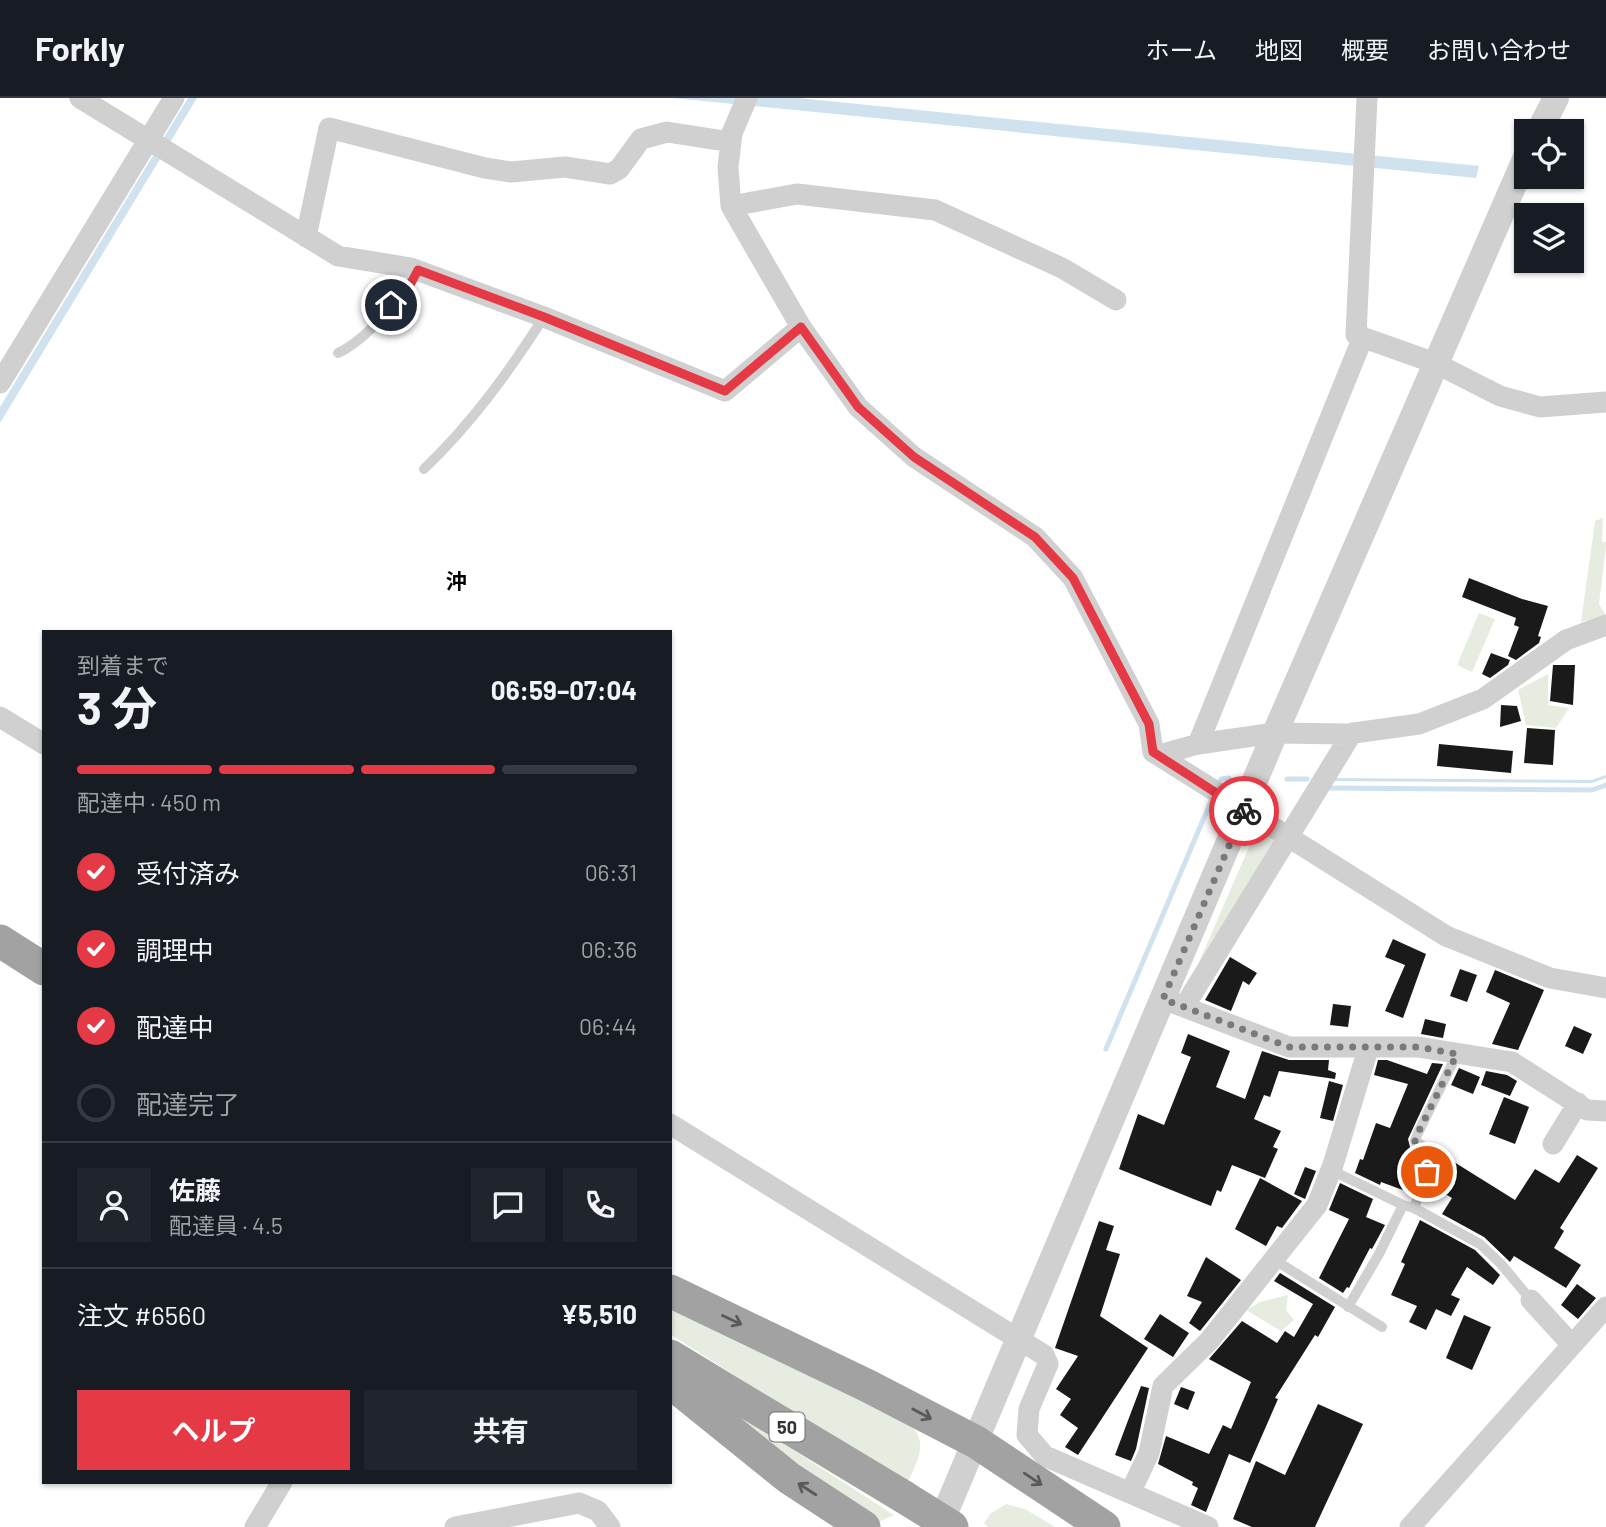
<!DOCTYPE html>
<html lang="ja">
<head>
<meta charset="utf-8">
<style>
  body { margin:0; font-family:Barlow,"Noto Sans JP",sans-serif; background:#20242c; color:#f1f3f6; height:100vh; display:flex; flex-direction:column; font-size:26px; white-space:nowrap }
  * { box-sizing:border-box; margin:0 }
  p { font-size:23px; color:#9ea1a6 }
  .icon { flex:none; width:38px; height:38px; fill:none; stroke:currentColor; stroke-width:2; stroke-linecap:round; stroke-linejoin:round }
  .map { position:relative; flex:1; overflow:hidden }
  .sheet { position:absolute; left:42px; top:532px; width:630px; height:854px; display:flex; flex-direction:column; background:#171b24; border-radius:0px; box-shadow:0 2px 5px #0004 }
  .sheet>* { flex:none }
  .fabs { position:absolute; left:1514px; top:21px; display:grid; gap:14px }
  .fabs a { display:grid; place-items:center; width:70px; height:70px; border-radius:0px; background:#171b24; box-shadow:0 2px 5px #0004; font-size:35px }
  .pin { position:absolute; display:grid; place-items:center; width:60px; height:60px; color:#fff; margin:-30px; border:4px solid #fff; border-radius:50%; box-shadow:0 2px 7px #0007 }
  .courier { position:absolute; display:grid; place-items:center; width:70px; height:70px; margin:-35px; border:5px solid #e63946; border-radius:50%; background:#fff; color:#222; box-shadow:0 2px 9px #0007 }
  .summary em { font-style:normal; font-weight:700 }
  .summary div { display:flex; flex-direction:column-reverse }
  .summary { display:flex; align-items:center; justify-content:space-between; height:119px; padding:0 35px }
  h1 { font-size:46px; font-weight:700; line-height:52px }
  .bar { display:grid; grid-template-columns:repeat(4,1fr); gap:10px 7px; align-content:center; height:84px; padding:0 35px }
  .bar i { height:9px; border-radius:5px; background:#363941 }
  .bar .on { background:#e63946 }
  .bar p { grid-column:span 4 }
  .line { display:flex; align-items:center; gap:18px; padding:0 35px; border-top:2px solid #363941 }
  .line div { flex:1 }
  .round { display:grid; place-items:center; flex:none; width:74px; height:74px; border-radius:0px; background:#20242c }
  ol { padding:0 35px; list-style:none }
  li { display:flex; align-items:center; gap:21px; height:77px }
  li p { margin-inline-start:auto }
  li .icon { padding:7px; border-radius:50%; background:#e63946; color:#fff; stroke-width:4 }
  li:last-child { color:#9ea1a6 }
  li i { width:38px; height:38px; border:4px solid #363941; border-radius:50% }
  .cta { display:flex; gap:14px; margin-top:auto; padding:14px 35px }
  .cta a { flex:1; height:80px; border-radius:0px; background:#e63946; color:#fff; font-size:28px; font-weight:700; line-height:80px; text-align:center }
  .cta a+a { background:#20242c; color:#f1f3f6 }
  header { display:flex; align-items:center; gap:42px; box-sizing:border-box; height:98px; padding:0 35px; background:#171b24; border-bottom:2px solid #363941 }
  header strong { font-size:33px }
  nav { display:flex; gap:38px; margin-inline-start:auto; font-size:24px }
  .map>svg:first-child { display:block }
  .green { fill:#e6ecdf }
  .water { fill:#cfe2ee }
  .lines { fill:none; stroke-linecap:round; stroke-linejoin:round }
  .stream { stroke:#cfe2ee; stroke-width:5 }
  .building { fill:#1a1a1a }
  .service { stroke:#d0d0d0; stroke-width:10 }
  .minor { stroke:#d0d0d0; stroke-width:21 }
  .tertiary { stroke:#d0d0d0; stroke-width:26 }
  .trunk { stroke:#a2a2a2; stroke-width:33 }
  .trunk-bridge { stroke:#a2a2a2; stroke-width:33 }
  .oneway { stroke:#5a5a5a }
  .done { stroke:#7a7a7a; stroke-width:7; stroke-dasharray:0 12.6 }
  .route { stroke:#e63946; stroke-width:9 }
  .labels { text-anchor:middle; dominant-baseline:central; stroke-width:7; stroke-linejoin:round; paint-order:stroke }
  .shield { fill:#fff; stroke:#707070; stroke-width:2 }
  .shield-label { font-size:18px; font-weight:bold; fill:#333 }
  .neighbourhood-label { font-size:21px; font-weight:bold; fill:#000; stroke:#fff }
</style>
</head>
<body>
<header>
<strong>Forkly</strong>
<nav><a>ホーム</a><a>地図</a><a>概要</a><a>お問い合わせ</a></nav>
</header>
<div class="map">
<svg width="1606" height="1429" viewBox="0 0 1606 1429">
  <rect width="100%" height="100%" fill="#fff"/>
  <path class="green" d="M1603,420L1602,444H1606V448L1599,506L1606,518L1581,524L1595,423Z
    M1479,515L1495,521L1472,574L1457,567Z
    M1548,576V607L1569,610L1556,630L1526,627L1518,592Z
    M1257,731L1277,744L1186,894Z
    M1288,1197L1286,1212L1294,1222L1281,1233L1246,1212L1260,1204Z
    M670,1202L907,1323C931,1346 917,1360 907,1387L670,1236Z
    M679,1278L894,1417L876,1425Z
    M1006,1406L1025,1411L1055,1429H989L984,1426L990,1416Z"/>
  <path class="water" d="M188,0H197L0,325V309Z
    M673,0H798L1479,68L1476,80Z
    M1606,677V680L1592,685L1332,683V680L1591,682Z"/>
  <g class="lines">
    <path class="stream" d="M1287,681H1307
      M1218,687L1221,681L1229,680
      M1329,690L1592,692L1606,687
      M1106,951L1211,703"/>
  </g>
  <path class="building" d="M1469,480L1522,501L1548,508L1538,538L1541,539L1539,545L1516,562L1508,558L1519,529L1514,527L1516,520L1462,499Z
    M1491,555L1510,562L1508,567L1490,580L1482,576Z
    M1553,567H1575L1573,607L1550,603Z
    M1501,607L1517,608L1521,623L1500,629Z
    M1527,630L1555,632L1553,667L1524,665Z
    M1439,646L1513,653L1511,675L1437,668Z
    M1393,841L1426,856L1403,920L1385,913L1405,867L1385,859Z
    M1230,859L1257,875L1249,887L1243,883L1231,913L1205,902Z
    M1460,871L1477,877L1467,904L1450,898Z
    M1495,872L1544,892L1518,952L1492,946L1510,905L1486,894Z
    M1333,906L1351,908L1348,929L1330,927Z
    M1425,921L1446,926L1443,940L1421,936Z
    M1574,928L1592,936L1583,956L1565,948Z
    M1188,936L1230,953L1216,989L1245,1001L1262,953L1289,962H1329L1328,972L1336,975L1335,981L1279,973L1270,999L1264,997L1254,1021L1281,1033L1273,1049L1278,1051L1265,1080L1232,1067L1221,1094L1217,1092L1211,1108L1119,1071L1138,1016L1164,1027L1191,959L1181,955Z
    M1378,962H1387L1427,976L1432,965L1443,966L1408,1041L1410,1049L1424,1059L1411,1095L1381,1084L1380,1087L1355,1075L1360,1061L1363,1062L1376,1025L1390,1030L1408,986L1374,977Z
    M1459,970L1480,979L1473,996L1451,987Z
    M1486,973L1507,977L1517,983L1510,998L1481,987Z
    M1329,983L1343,987L1333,1023L1320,1020Z
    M1504,999L1529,1009L1515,1046L1489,1036Z
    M1577,1057L1598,1070L1560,1130L1564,1133L1554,1150L1581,1167L1566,1190L1514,1158L1510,1164L1484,1139L1442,1116L1452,1100L1437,1091L1454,1064L1515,1102L1535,1071L1559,1085Z
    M1305,1069L1316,1073L1305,1101L1294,1096Z
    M1260,1080L1302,1103L1282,1130L1277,1128L1266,1148L1235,1131Z
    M1340,1085L1373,1101L1366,1119L1385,1127L1372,1151L1370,1150L1349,1190L1347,1189L1343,1195L1319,1180L1349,1121L1329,1112Z
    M1420,1122L1475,1152L1500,1177L1493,1187L1467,1169L1451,1197L1460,1201L1451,1218L1436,1211L1426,1232L1409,1224L1417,1208L1391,1197L1405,1166L1401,1164Z
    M1099,1123L1114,1128L1106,1152L1120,1156L1100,1218L1148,1250L1078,1357L1065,1349L1078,1330L1060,1317L1071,1301L1056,1291L1078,1258L1055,1250Z
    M1206,1159L1241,1182L1200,1233L1189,1225L1202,1204L1187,1198Z
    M1280,1175L1335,1209L1318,1239L1315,1237L1275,1300L1278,1301L1250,1365L1229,1356L1206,1414L1191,1407L1198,1390L1192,1387L1193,1384L1158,1366L1166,1338L1209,1356L1223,1327L1231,1331L1251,1284L1209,1261L1242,1223L1277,1245L1285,1233L1294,1239L1313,1206L1274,1183Z
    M1577,1186L1596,1200L1578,1221L1561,1207Z
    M1160,1216L1189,1235L1173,1259L1144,1241Z
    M1464,1217L1491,1229L1472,1272L1446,1260Z
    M1141,1288L1149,1290L1136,1351L1131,1363L1115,1357Z
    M1181,1289L1195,1294L1188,1312L1174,1306Z
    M1318,1306L1363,1326L1315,1429H1252L1233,1421L1256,1363L1285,1377Z"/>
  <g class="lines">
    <path class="service" d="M338,255C366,242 402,200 418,172
      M424,371C472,325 508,275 544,219
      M1331,1072L1403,1107L1414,1110L1480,1146L1501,1166L1531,1202
      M1414,1110L1434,1056L1415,1043L1417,1037L1457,956
      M1273,1161L1382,1229
      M1348,1209L1379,1156L1403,1107"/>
    <path class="minor" d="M80,0L338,158L411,170L544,219L725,293L801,229
      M747,0L732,35L728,69L731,108L801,229L858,309L914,359L1035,439L1073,480L1149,626L1153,654L1446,838L1550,880L1606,890
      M1367,0L1356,237L1435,265L1500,298L1540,309L1606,304
      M731,108L797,96L935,112L1062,170L1116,202
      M306,139L329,30L485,70L511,74L565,69L610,76L619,71L641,41L667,34L731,44
      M0,285L174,0
      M0,619L44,646
      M1198,646L1363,239
      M1159,657L1198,646L1275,635L1347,636L1419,626L1483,601L1566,542L1606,527
      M1163,901L1289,949H1418L1512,964L1587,1012L1606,1013
      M1184,909L1352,635
      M670,1026L1044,1257L1048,1266L1029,1311L1027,1337L1045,1358L1208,1429
      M1553,1046L1578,1005
      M1531,1202L1572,1247
      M1130,1395L1149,1355L1163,1288L1209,1243L1317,1107L1333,1067L1368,951
      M255,1429L282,1384
      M455,1429L579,1405L598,1413L610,1429
      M1410,1429L1606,1209"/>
    <path class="tertiary" d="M1539,33L1556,0
      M939,1429L1275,635L1526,59"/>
    <path class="trunk" d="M0,843L44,871
      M670,1193L868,1288L976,1344L1104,1429
      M670,1258L904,1399
      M670,1284L789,1380L864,1429"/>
    <path class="trunk-bridge" d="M904,1399L952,1429"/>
  </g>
  <defs><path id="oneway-shaft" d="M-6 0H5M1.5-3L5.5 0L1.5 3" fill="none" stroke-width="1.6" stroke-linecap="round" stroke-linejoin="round" transform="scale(1.75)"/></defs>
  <g class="oneway">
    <use href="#oneway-shaft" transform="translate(732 1222) rotate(25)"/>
    <use href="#oneway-shaft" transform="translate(922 1316) rotate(28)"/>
    <use href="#oneway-shaft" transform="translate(1033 1381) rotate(34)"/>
    <use href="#oneway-shaft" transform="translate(807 1391) rotate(-147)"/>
  </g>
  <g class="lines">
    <path class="done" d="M1244,713L1163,901L1289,949H1418L1457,956L1417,1037L1415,1043L1434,1056L1427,1074"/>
    <path class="route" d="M391,207L410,187L418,172L544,219L725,293L801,229L858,309L914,359L1035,439L1073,480L1149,626L1153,654L1244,713"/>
  </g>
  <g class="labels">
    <rect class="shield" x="769.5" y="1314.5" width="35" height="29" rx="5"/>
    <g class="shield-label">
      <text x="787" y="1329">50</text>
    </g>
    <g class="neighbourhood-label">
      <text x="456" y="482">沖</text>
    </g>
  </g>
</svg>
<div class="fabs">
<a><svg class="icon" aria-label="locate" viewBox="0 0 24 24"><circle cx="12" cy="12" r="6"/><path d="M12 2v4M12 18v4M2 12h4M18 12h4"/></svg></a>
<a><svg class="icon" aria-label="layers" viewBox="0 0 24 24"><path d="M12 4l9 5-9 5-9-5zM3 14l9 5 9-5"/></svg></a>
</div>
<div class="pin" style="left:1427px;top:1074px;background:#ea580c"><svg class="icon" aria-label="bag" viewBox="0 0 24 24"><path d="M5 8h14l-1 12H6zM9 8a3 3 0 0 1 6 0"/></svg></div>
<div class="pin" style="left:391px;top:207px;background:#1f2937"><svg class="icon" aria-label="home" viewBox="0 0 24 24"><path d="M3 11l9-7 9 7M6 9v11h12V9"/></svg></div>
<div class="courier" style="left:1244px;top:713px"><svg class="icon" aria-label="bike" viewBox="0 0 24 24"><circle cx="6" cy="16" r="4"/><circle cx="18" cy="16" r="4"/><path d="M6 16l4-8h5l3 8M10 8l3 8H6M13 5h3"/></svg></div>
<section class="sheet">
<div class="summary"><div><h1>3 分</h1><p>到着まで</p></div><em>06:59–07:04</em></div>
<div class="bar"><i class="on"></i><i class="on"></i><i class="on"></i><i></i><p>配達中 · 450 m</p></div>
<ol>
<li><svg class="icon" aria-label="check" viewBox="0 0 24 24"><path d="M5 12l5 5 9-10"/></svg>受付済み<p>06:31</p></li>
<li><svg class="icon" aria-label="check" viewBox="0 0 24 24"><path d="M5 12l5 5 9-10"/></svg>調理中<p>06:36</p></li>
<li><svg class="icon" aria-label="check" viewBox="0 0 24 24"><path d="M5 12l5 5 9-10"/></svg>配達中<p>06:44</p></li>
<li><i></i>配達完了</li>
</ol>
<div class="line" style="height:126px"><a class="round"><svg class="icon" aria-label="person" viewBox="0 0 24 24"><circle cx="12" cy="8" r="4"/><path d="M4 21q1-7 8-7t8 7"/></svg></a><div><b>佐藤</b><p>配達員 · 4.5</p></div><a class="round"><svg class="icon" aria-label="chat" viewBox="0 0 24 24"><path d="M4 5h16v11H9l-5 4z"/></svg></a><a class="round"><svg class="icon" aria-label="phone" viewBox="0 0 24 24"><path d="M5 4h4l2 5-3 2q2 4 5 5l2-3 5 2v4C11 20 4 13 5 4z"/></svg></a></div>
<div class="line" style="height:91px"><div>注文 #6560</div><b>¥5,510</b></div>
<div class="cta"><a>ヘルプ</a><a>共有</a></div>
</section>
</div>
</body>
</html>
